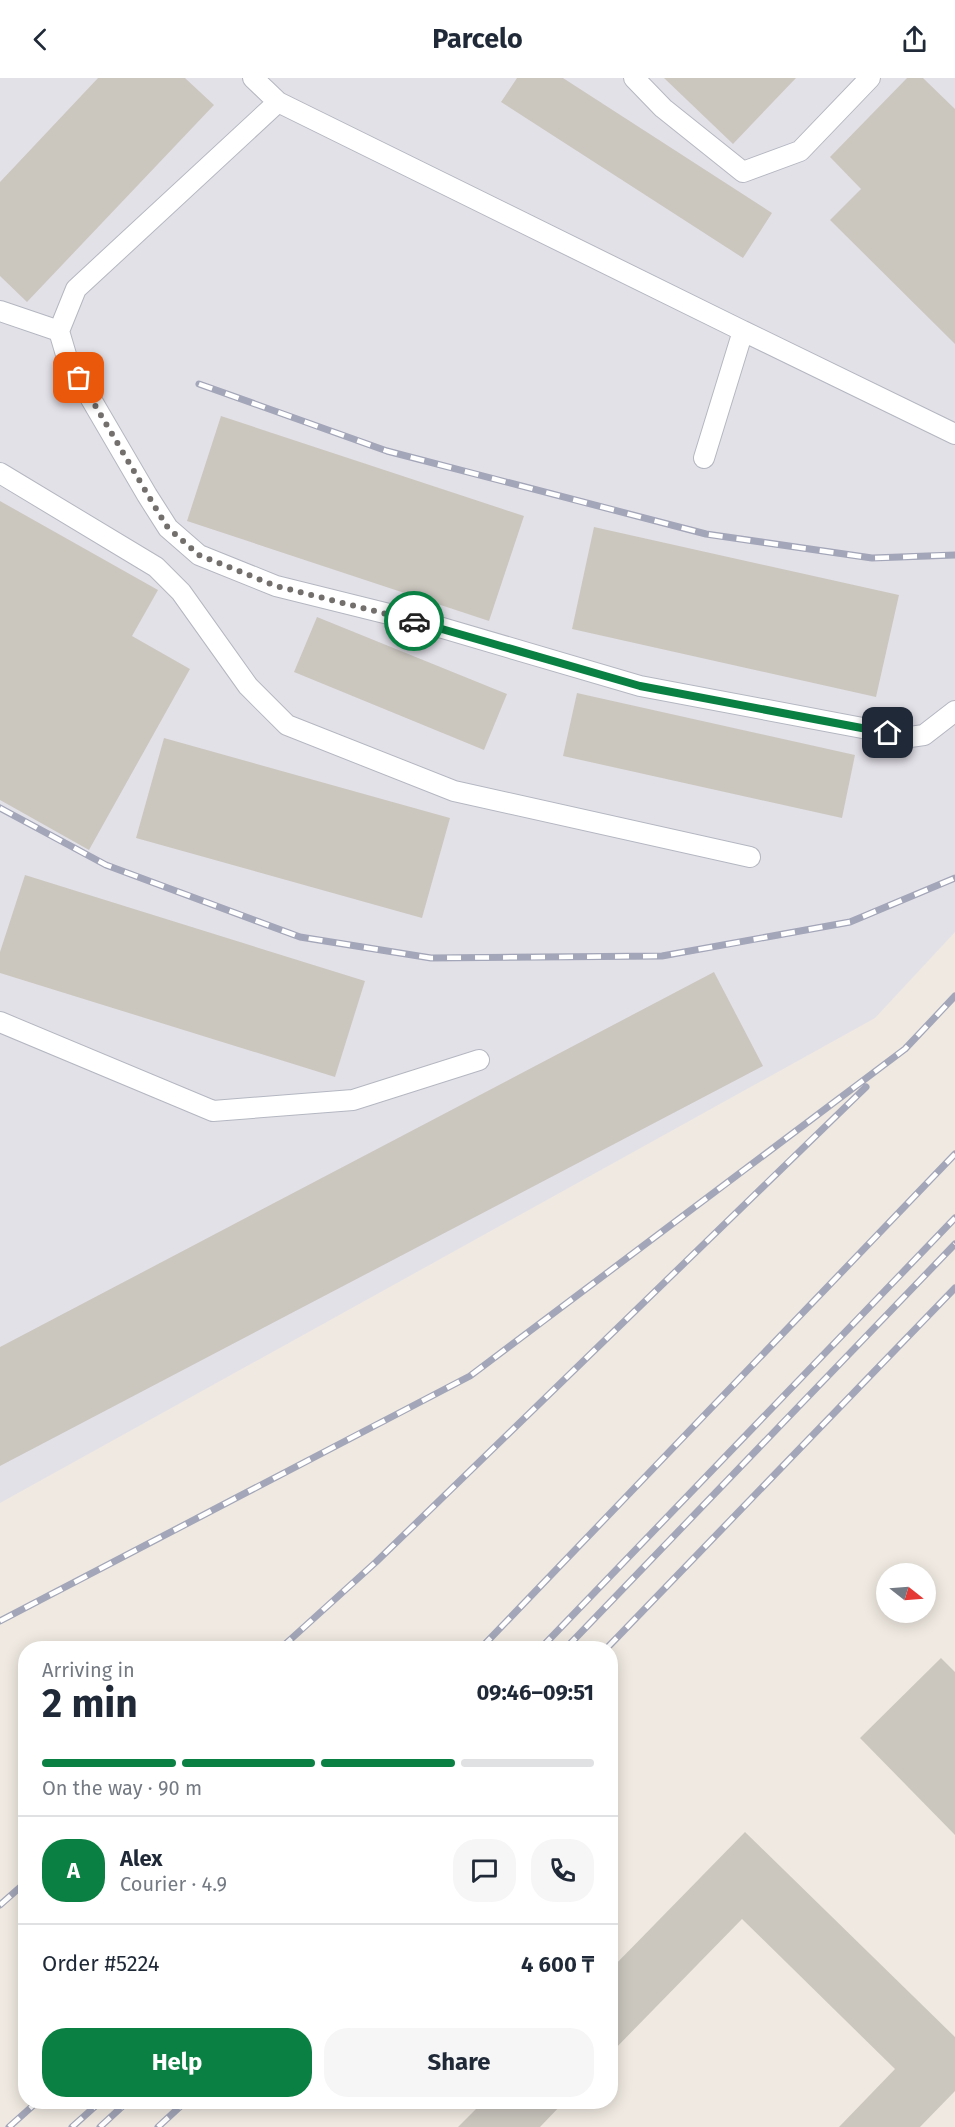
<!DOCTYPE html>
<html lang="en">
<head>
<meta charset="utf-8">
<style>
  body { margin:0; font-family:"Fira Sans",sans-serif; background:#f6f6f7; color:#1f2937; height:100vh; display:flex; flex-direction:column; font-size:22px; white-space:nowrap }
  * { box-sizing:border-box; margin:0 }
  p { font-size:20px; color:#747a83 }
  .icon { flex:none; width:33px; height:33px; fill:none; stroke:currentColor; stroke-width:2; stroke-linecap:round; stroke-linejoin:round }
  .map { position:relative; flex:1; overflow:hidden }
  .drawer { position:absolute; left:18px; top:1563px; width:600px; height:468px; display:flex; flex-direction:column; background:#fff; border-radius:24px; box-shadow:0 3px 15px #0003 }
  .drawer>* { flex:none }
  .needle { width:39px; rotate:107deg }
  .buttons { position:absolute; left:876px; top:1485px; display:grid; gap:12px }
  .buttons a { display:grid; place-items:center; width:60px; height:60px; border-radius:50%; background:#fff; box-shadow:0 3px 15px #0003; font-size:30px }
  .pin { position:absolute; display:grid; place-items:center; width:51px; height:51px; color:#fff; margin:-26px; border-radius:12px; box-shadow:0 3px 9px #0006 }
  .courier { position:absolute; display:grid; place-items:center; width:60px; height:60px; margin:-30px; border:4px solid #0b8043; border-radius:50%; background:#fff; color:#222; box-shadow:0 2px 8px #0007 }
  .overview em { font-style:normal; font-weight:700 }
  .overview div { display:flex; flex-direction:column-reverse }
  .overview { display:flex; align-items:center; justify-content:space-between; height:102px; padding:0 24px }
  h1 { font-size:39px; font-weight:700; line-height:45px }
  .bar { display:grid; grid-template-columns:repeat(4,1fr); gap:9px 6px; align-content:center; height:72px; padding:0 24px }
  .bar i { height:8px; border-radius:4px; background:#e0e1e3 }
  .bar .selected { background:#0b8043 }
  .bar p { grid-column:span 4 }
  .line { display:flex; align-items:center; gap:15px; padding:0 24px; border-top:2px solid #e0e1e3 }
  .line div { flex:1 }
  .round { display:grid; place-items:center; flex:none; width:63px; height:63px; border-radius:24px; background:#f6f6f7 }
  .primary-button { display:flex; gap:12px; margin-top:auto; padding:12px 24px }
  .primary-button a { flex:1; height:69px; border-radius:24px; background:#0b8043; color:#fff; font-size:24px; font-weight:700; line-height:69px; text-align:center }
  .primary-button a+a { background:#f6f6f7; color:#1f2937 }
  header { display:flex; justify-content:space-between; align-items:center; height:78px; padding:0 24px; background:#fff; font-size:27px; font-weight:700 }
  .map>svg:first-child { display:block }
  .industrial { fill:#e3e1e8 }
  .building { fill:#cbc7bf }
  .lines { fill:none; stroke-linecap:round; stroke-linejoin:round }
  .lane-casing { stroke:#b4b7c1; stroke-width:22 }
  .lane { stroke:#fff; stroke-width:20 }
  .rail-casing { stroke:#a3a6b8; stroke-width:7 }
  .rail { stroke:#fff; stroke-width:4.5; stroke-dasharray:14; stroke-linecap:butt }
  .done { stroke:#726f6d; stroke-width:6; stroke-dasharray:0 10.8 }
  .route { stroke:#0b8043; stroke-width:8 }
</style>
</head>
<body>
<header><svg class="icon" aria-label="back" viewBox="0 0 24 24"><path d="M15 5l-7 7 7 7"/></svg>Parcelo<svg class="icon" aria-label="share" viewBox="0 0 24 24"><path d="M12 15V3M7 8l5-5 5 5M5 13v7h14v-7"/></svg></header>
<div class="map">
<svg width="955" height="2049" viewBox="0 0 955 2049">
  <rect width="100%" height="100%" fill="#efe9e1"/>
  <path class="industrial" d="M0,0H955V854L875,940L0,1425Z"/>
  <path class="building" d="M98,0H185L214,27L27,224L0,198V104Z
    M517,0H563L772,135L743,180L501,24Z
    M664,0H796L733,66Z
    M907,0H923L955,31V266L830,142L861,111L830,79Z
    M221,338L524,438L489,543L187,443Z
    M0,423L158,512L132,558L190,591L89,772L0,722Z
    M594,449L899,517L876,619L572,551Z
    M317,539L507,616L484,672L294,594Z
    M577,615L855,677L842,740L563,678Z
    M164,660L450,740L422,840L136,760Z
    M25,797L365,903L335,999L0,895V874Z
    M714,894L763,988L0,1388V1269Z
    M941,1580L955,1594V1757L860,1660Z
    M745,1754L955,1959V2013L920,2049H839L895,1991L742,1841L610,1976V1892Z
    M483,2024H564L540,2049H458Z"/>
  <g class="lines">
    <g class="lane-casing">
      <path id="lane" d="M253,0L278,24L743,253L704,380
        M634,0L663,30L743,94L800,73L870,0
        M278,24L76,211L59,253L67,280L147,417L168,450L199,477L276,508L429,546L640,608L910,659L924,657L955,633
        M0,233L59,253
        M743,253L955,356
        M0,395L156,489L181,514L248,608L287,647L454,713L750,779
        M0,944L213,1033L353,1022L479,982"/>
    </g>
    <use href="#lane" class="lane"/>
    <g class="rail-casing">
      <path id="rail" d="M199,306L387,373L706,456L872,480L955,477
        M0,730L106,787L300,859L431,880L662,878L850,844L955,800
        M0,1543L470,1298L905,971L955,918
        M281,1570L376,1484L866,1009
        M481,1570L955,1076
        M541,1570L955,1140
        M566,1570L955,1166
        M607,1570L955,1210
        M0,1827L26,1804
        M9,2049L37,2024
        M72,2049L100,2024
        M100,2049L127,2024
        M158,2049L185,2024"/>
    </g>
    <use href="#rail" class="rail"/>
  </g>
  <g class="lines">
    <path class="done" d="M79,300L158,434L168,450L199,477L276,508L414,543"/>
    <path class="route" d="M414,543L640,608L888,655"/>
  </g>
</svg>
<div class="buttons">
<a><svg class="needle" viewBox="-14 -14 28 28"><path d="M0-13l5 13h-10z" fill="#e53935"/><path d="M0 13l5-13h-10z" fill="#747a83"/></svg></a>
</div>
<div class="pin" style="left:79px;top:300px;background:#ea580c"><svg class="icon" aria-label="bag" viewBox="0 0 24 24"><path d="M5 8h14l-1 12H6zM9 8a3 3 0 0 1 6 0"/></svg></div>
<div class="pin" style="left:888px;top:655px;background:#1f2937"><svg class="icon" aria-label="home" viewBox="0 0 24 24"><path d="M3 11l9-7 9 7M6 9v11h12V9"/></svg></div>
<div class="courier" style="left:414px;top:543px"><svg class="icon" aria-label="car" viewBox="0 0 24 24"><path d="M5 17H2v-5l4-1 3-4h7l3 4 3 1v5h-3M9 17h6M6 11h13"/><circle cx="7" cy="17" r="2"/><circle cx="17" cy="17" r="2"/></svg></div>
<section class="drawer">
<div class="overview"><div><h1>2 min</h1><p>Arriving in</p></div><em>09:46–09:51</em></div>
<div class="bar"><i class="selected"></i><i class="selected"></i><i class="selected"></i><i></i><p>On the way · 90 m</p></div>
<div class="line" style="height:108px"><b class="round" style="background:#0b8043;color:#fff">A</b><div><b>Alex</b><p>Courier · 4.9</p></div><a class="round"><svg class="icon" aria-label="chat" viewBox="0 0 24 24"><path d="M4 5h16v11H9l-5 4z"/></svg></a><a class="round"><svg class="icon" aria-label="phone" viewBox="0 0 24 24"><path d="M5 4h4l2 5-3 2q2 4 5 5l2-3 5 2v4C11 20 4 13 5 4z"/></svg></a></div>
<div class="line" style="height:78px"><div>Order #5224</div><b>4 600 ₸</b></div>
<div class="primary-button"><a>Help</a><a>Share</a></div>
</section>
</div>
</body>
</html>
